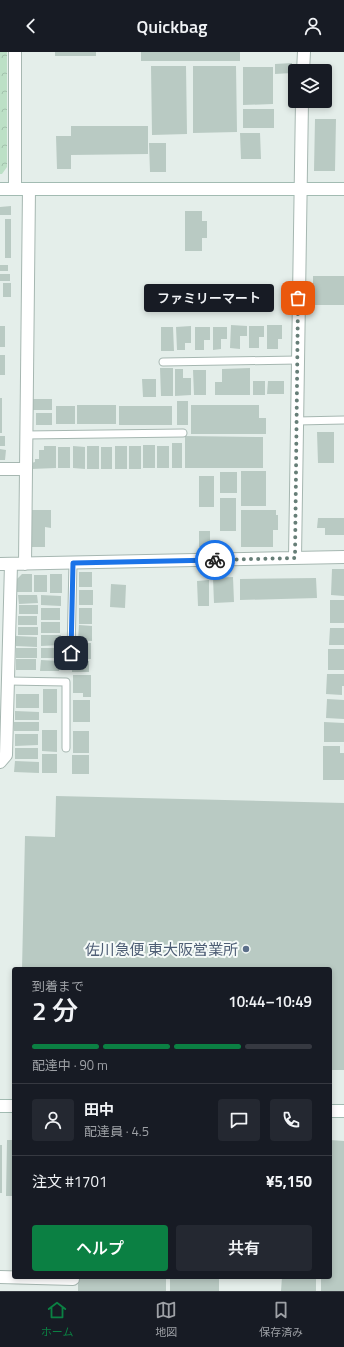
<!DOCTYPE html>
<html lang="ja">
<head>
<meta charset="utf-8">
<style>
  body { margin:0; font-family:"Titillium Web","Noto Sans JP",sans-serif; background:#242831; color:#f1f3f6; height:100vh; display:flex; flex-direction:column; font-size:15px; white-space:nowrap }
  * { box-sizing:border-box; margin:0 }
  p { font-size:13px; color:#9ea1a6 }
  .icon { flex:none; width:22px; height:22px; fill:none; stroke:currentColor; stroke-width:2; stroke-linecap:round; stroke-linejoin:round }
  .map { position:relative; flex:1; overflow:hidden }
  .sheet { position:absolute; left:12px; top:915px; width:320px; height:312px; display:flex; flex-direction:column; background:#171b24; border-radius:4px; box-shadow:0 2px 6px #0003 }
  .sheet>* { flex:none }
  .buttons { position:absolute; left:288px; top:12px; display:grid; gap:8px }
  .buttons a { display:grid; place-items:center; width:44px; height:44px; border-radius:4px; background:#171b24; box-shadow:0 2px 6px #0003; font-size:20px }
  .pin { position:absolute; display:grid; place-items:center; width:34px; height:34px; color:#fff; margin:-17px; border-radius:8px; box-shadow:0 2px 6px #0006 }
  .courier { position:absolute; display:grid; place-items:center; width:40px; height:40px; margin:-20px; border:3px solid #1a73e8; border-radius:50%; background:#fff; color:#222; box-shadow:0 1px 5px #0007 }
  .bubble { position:absolute; height:28px; border-radius:4px; background:#171b24; box-shadow:0 2px 6px #0003; font-size:13px; font-weight:600; line-height:28px; text-align:center }
  .summary em { font-style:normal; font-weight:600 }
  .summary div { display:flex; flex-direction:column-reverse }
  .summary { display:flex; align-items:center; justify-content:space-between; height:68px; padding:0 20px }
  h1 { font-size:26px; font-weight:600; line-height:30px }
  .bar { display:grid; grid-template-columns:repeat(4,1fr); gap:6px 4px; align-content:center; height:48px; padding:0 20px }
  .bar i { height:5px; border-radius:3px; background:#363941 }
  .bar .active { background:#0b8043 }
  .bar p { grid-column:span 4 }
  .line { display:flex; align-items:center; gap:10px; padding:0 20px; border-top:1px solid #363941 }
  .line div { flex:1 }
  .round { display:grid; place-items:center; flex:none; width:42px; height:42px; border-radius:4px; background:#242831 }
  .button { display:flex; gap:8px; margin-top:auto; padding:8px 20px }
  .button a { flex:1; height:46px; border-radius:4px; background:#0b8043; color:#fff; font-size:16px; font-weight:600; line-height:46px; text-align:center }
  .button a+a { background:#242831; color:#f1f3f6 }
  header { display:flex; justify-content:space-between; align-items:center; height:52px; padding:0 20px; background:#171b24; font-size:18px; font-weight:600 }
  .dock { display:flex; justify-content:space-around; align-items:center; height:56px; border-top:1px solid #363941; background:#171b24; font-size:11px; color:#9ea1a6 }
  .dock a { display:grid; justify-items:center; gap:2px }
  .dock .active { color:#0b8043 }
  .map>svg:first-child { display:block }
  .park { fill:url(#park-crowns) }
  .building { fill:#b9cac3 }
  .lines { fill:none; stroke-linecap:round; stroke-linejoin:round }
  .lane-casing { stroke:#a6b7b1; stroke-width:9 }
  .street-casing { stroke:#a6b7b1; stroke-width:14 }
  .secondary-casing { stroke:#a2bbb2; stroke-width:14 }
  .lane { stroke:#fff; stroke-width:7 }
  .street { stroke:#fff; stroke-width:12 }
  .secondary { stroke:#fff; stroke-width:12 }
  .done { stroke:#667e77; stroke-width:4; stroke-dasharray:0 7.2 }
  .route { stroke:#1a73e8; stroke-width:5 }
  .service-dot { fill:#5c6f8a; stroke:#f5faf8; stroke-width:1.5 }
  .labels { text-anchor:middle; dominant-baseline:central; stroke-width:4; stroke-linejoin:round; paint-order:stroke }
  .service-label { font-size:15px; fill:#4e5e75; stroke:#f5faf8; text-anchor:end }
</style>
</head>
<body>
<header><svg class="icon" aria-label="back" viewBox="0 0 24 24"><path d="M15 5l-7 7 7 7"/></svg>Quickbag<svg class="icon" aria-label="person" viewBox="0 0 24 24"><circle cx="12" cy="8" r="4"/><path d="M4 21q1-7 8-7t8 7"/></svg></header>
<div class="map">
<svg width="344" height="1239" viewBox="0 0 344 1239">
  <defs>
    <pattern id="park-crowns" width="20" height="18" patternUnits="userSpaceOnUse"><rect width="20" height="18" fill="#bce0c6"/><path d="M2 6a3 3 0 1 1 6 0M12 15a3 3 0 1 1 6 0" fill="none" stroke="#a1c1ab"/></pattern>
  </defs>
  <rect width="100%" height="100%" fill="#e4eeea"/>
  <path class="park" d="M0,0H7V115L2,122H0Z"/>
  <path class="building" d="M55,0H96V4H55Z
    M141,0H240V9H141Z
    M292,11V21L275,22V12Z
    M151,14H186L187,82L152,83Z
    M193,14H236L237,80L193,81Z
    M243,15H273V52L243,53Z
    M243,57H274V76H243Z
    M315,67H336L335,119H314Z
    M71,74H148V102L71,103V117H57L56,84H71Z
    M240,81H260L261,107H241Z
    M149,91H166V120H150Z
    M11,154V163H0V155Z
    M185,159H202V169H207V186H202V199H185Z
    M5,167H11V206H5Z
    M0,213H8V219H0Z
    M0,222H10V229H0Z
    M313,224H344V253H313Z
    M3,231H11V245H3Z
    M231,273L247,274V284H240V297L230,296Z
    M267,273H282V287H278V297H267Z
    M0,274H5V295H0Z
    M191,274V291H185V298H177L176,275Z
    M249,274H264V285H259V296H249Z
    M161,275H173L174,299H161Z
    M195,275H210V288H204V298H195Z
    M213,275H227V287H221V297L213,298Z
    M0,303H5V323H0Z
    M160,316H173V344H161Z
    M250,316V343H215V330H222V317Z
    M175,317H183V326H191V343L175,344Z
    M193,318H206V343H194Z
    M142,327H156V345H143Z
    M253,329H265V343H253Z
    M268,329H284V342H267Z
    M0,346H2V381H0Z
    M32,347H52V358H32Z
    M177,349H188V373H177Z
    M77,353H116V372H77Z
    M191,353H259V366H266V382H191Z
    M56,354H75V372H56Z
    M119,354H172V373H119Z
    M36,361H52V373H36Z
    M317,380H334V411H318Z
    M0,384H5V394H0Z
    M185,384L263,385V416H185Z
    M172,391H182V416H172Z
    M143,393H155V416H143Z
    M44,394H56V416L31,417V411L35,410V407H39V398H44Z
    M73,394L85,395V417L73,416Z
    M87,394H99V417H87Z
    M115,394H127V417H115Z
    M129,394H141V417H129Z
    M157,394H169V416H157Z
    M58,395H70V416H58Z
    M101,395H112V417H101Z
    M0,397L6,398L5,408H0Z
    M241,419H266V454H241Z
    M220,420H237V441H220Z
    M199,424H214V455H199Z
    M220,446H236V479H220Z
    M30,458H51V476L45,475V495H30Z
    M241,458H276V463H278V478H273V495H241Z
    M318,466H344V483H325V476H317Z
    M199,479H210V495H199Z
    M332,517H344V544L331,543Z
    M79,520H92V535H79Z
    M22,522H32V540H16V528Z
    M50,522H62V541H50Z
    M34,523H47V540H34Z
    M233,525L234,550L214,551L213,526Z
    M316,526L317,546L240,548V527Z
    M209,528V554H198L197,529Z
    M111,532L126,533L125,556L110,555Z
    M79,538H93V553H79Z
    M18,543H37L38,551L19,552Z
    M41,543L61,544V554L41,553Z
    M330,548H344V571H330Z
    M19,553H38V562H19Z
    M41,556H60V568H41Z
    M79,556H92V572H79Z
    M18,564H37V573H18Z
    M41,570H60V581H41Z
    M79,573L92,574V589L78,588Z
    M18,575H38V583H18Z
    M330,576H344V593H329Z
    M41,583H61V593L41,594Z
    M16,584L37,585V595L16,594Z
    M78,591H91V607H78Z
    M16,596H37V606H16Z
    M41,596H60V606H41Z
    M328,597H344V618H328Z
    M16,607H36V618H16Z
    M41,608L59,609V619H40Z
    M72,609H89V620H72Z
    M327,622H344V634H342V643L326,642Z
    M73,623H91V645H83V641H73Z
    M43,637H57V661H43Z
    M16,642H39V656H16Z
    M327,647L344,648V667L326,666Z
    M73,648H90V670H73Z
    M15,659L39,660V668H15Z
    M14,670H39V679H14Z
    M324,670L344,671V690H324Z
    M42,678H57V700L42,699Z
    M73,679H89V701H73Z
    M15,682H38V693L15,694Z
    M323,694H340V701H344V728H323Z
    M15,696H38V707H15Z
    M42,702H57V721H42Z
    M72,703H89V722H72Z
    M15,709L39,710V721L14,720Z
    M56,744L344,751V1018H330V917H22L25,784L55,785Z
    M7,1088H14V1144H6Z
    M330,1088L344,1089V1239H321V1225H330Z
    M0,1093H2V1141H0Z
    M170,1225H219V1239H170Z
    M282,1225H316V1239H281Z
    M78,1226H166V1239H78Z"/>
  <g class="lines">
    <g class="lane-casing">
      <path id="lane" d="M163,310L298,308
        M297,369L344,368
        M26,383L183,381
        M71,601L73,511
        M8,629L66,630V696"/>
    </g>
    <g class="street-casing">
      <path id="street" d="M15,0V137
        M303,19L304,0
        M0,417H26
        M295,506L302,49
        M0,512L344,505
        M25,512L29,137
        M0,710L6,703L11,512
        M0,1225L73,1227"/>
    </g>
    <g class="secondary-casing">
      <path id="secondary" d="M0,137H344
        M0,1054H14
        M330,1059H344"/>
    </g>
    <use href="#lane" class="lane"/>
    <use href="#street" class="street"/>
    <use href="#secondary" class="secondary"/>
  </g>
  <g class="lines">
    <path class="done" d="M215,508L295,506L298,246"/>
    <path class="route" d="M71,601L73,511L215,508"/>
  </g>
  <circle class="service-dot" cx="246" cy="897" r="4"/>
  <g class="labels">
    <g class="service-label">
      <text x="238" y="897">佐川急便 東大阪営業所</text>
    </g>
  </g>
</svg>
<div class="buttons">
<a><svg class="icon" aria-label="layers" viewBox="0 0 24 24"><path d="M12 4l9 5-9 5-9-5zM3 14l9 5 9-5"/></svg></a>
</div>
<div class="pin" style="left:298px;top:246px;background:#ea580c"><svg class="icon" aria-label="bag" viewBox="0 0 24 24"><path d="M5 8h14l-1 12H6zM9 8a3 3 0 0 1 6 0"/></svg></div>
<div class="pin" style="left:71px;top:601px;background:#1f2937"><svg class="icon" aria-label="home" viewBox="0 0 24 24"><path d="M3 11l9-7 9 7M6 9v11h12V9"/></svg></div>
<div class="courier" style="left:215px;top:508px"><svg class="icon" aria-label="bike" viewBox="0 0 24 24"><circle cx="6" cy="16" r="4"/><circle cx="18" cy="16" r="4"/><path d="M6 16l4-8h5l3 8M10 8l3 8H6M13 5h3"/></svg></div>
<div class="bubble" style="left:144px;top:232px;width:130px">ファミリーマート</div>
<section class="sheet">
<div class="summary"><div><h1>2 分</h1><p>到着まで</p></div><em>10:44–10:49</em></div>
<div class="bar"><i class="active"></i><i class="active"></i><i class="active"></i><i></i><p>配達中 · 90 m</p></div>
<div class="line" style="height:72px"><a class="round"><svg class="icon" aria-label="person" viewBox="0 0 24 24"><circle cx="12" cy="8" r="4"/><path d="M4 21q1-7 8-7t8 7"/></svg></a><div><b>田中</b><p>配達員 · 4.5</p></div><a class="round"><svg class="icon" aria-label="chat" viewBox="0 0 24 24"><path d="M4 5h16v11H9l-5 4z"/></svg></a><a class="round"><svg class="icon" aria-label="phone" viewBox="0 0 24 24"><path d="M5 4h4l2 5-3 2q2 4 5 5l2-3 5 2v4C11 20 4 13 5 4z"/></svg></a></div>
<div class="line" style="height:52px"><div>注文 #1701</div><b>¥5,150</b></div>
<div class="button"><a>ヘルプ</a><a>共有</a></div>
</section>
</div>
<nav class="dock">
<a class="active"><svg class="icon" aria-label="home" viewBox="0 0 24 24"><path d="M3 11l9-7 9 7M6 9v11h12V9"/></svg>ホーム</a>
<a><svg class="icon" aria-label="map" viewBox="0 0 24 24"><path d="M3 6l6-2 6 2 6-2v14l-6 2-6-2-6 2zM9 4v14M15 6v14"/></svg>地図</a>
<a><svg class="icon" aria-label="saved" viewBox="0 0 24 24"><path d="M7 4h10v16l-5-4-5 4z"/></svg>保存済み</a>
</nav>
</body>
</html>
